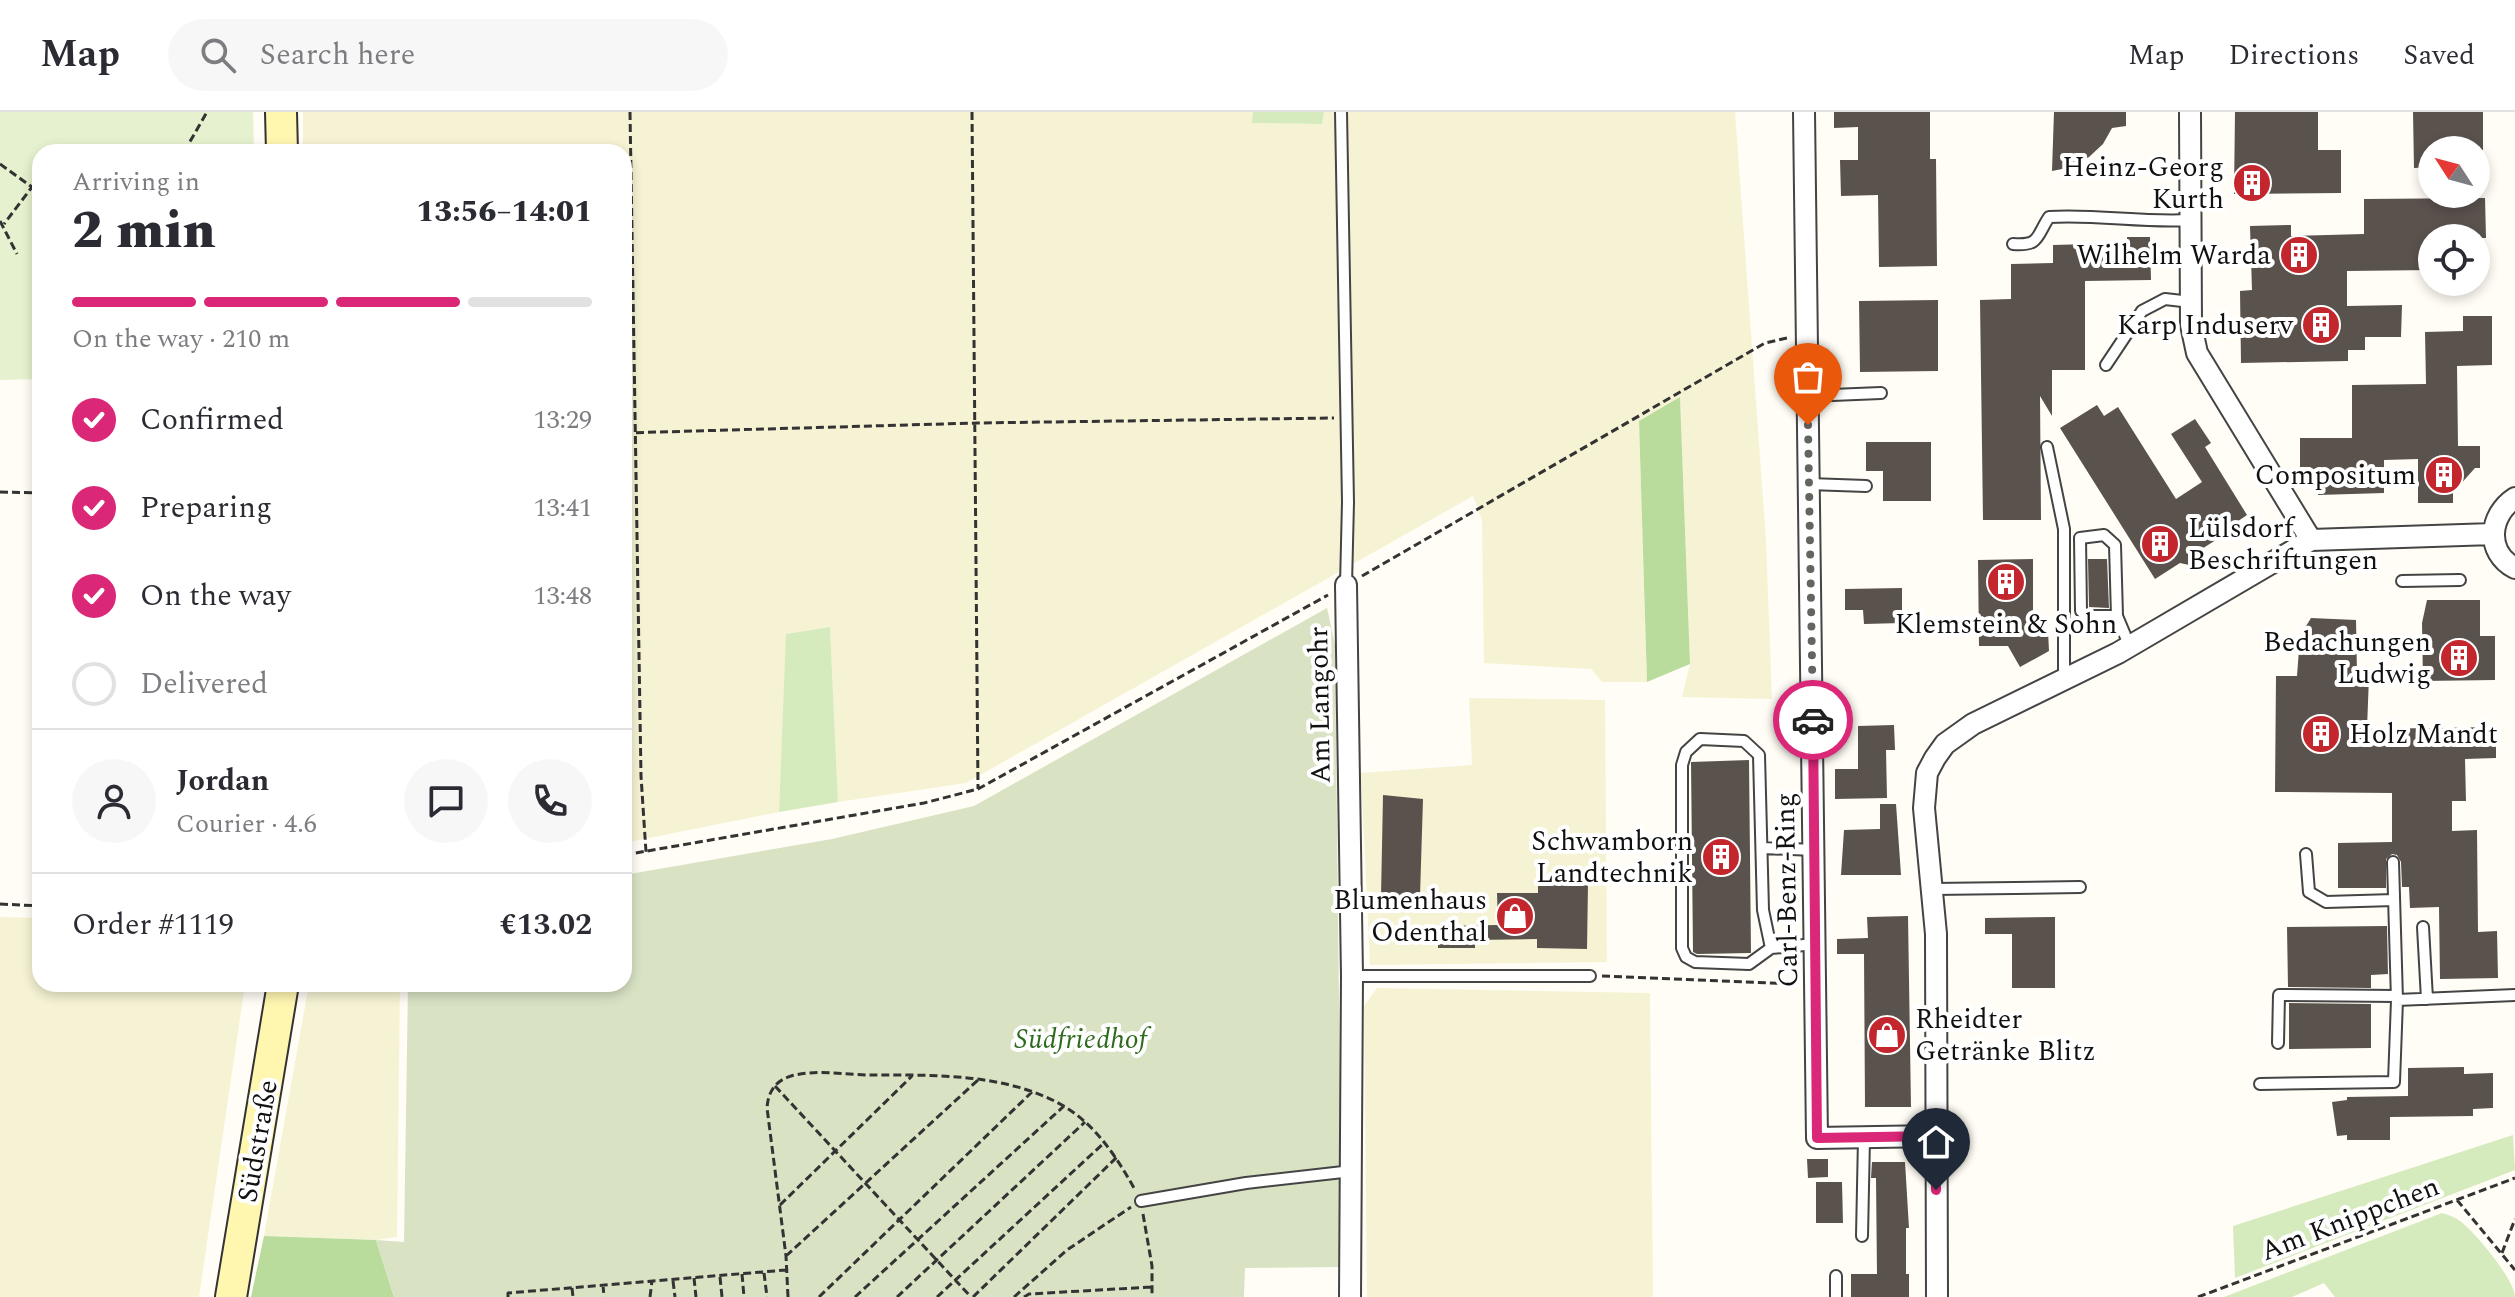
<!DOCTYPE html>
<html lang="en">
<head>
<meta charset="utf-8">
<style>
  body { margin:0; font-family:Spectral,serif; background:#f7f7f7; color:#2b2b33; height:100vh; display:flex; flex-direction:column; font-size:30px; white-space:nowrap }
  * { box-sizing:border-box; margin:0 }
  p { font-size:26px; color:#7c7c81 }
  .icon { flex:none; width:44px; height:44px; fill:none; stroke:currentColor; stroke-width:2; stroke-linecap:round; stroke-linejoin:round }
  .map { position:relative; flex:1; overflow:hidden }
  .details { position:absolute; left:32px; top:32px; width:600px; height:848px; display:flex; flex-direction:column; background:#fff; border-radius:24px; box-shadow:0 4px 12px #0003 }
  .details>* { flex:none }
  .needle { width:52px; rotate:306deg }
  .tools { position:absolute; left:2418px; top:24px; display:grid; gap:16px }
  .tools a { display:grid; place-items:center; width:72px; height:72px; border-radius:50%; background:#fff; box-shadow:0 4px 12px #0003; font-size:40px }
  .pin { position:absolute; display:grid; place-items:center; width:68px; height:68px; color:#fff; margin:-82px -34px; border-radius:50% 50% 50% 0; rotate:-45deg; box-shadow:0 0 8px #0007 }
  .pin .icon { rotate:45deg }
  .courier { position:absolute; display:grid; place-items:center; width:80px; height:80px; margin:-40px; border:6px solid #db2777; border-radius:50%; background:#fff; color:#222; box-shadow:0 2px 10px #0007 }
  .overview em { font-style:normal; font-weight:800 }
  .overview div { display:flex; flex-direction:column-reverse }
  .overview { display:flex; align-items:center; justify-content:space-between; height:136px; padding:0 40px }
  h1 { font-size:52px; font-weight:800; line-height:60px }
  .bar { display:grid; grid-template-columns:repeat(4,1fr); gap:12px 8px; align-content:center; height:96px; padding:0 40px }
  .bar i { height:10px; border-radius:6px; background:#e1e1e2 }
  .bar .active { background:#db2777 }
  .bar p { grid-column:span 4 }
  .line { display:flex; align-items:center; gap:20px; padding:0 40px; border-top:2px solid #e1e1e2 }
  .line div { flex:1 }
  .round { display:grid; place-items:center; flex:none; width:84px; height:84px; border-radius:42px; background:#f7f7f7 }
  ol { padding:0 40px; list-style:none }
  li { display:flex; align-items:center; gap:24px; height:88px }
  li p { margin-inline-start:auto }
  li .icon { padding:8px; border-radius:50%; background:#db2777; color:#fff; stroke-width:4 }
  li:last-child { color:#7c7c81 }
  li i { width:44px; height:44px; border:4px solid #e1e1e2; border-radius:50% }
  header { display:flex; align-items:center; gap:48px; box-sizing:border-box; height:112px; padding:0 40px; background:#fff; border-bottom:2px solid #e1e1e2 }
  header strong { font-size:38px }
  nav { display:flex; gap:44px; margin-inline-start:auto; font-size:28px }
  .search { width:560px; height:72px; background:#f7f7f7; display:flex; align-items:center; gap:20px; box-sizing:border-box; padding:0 28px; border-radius:44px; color:#7c7c81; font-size:30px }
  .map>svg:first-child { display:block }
  .farmland { fill:#f6f3d4 }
  .green { fill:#d5ebbd }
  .forest { fill:#b9dc9c }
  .cemetery { fill:#d9e3c4 }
  .pitch { fill:#e6f2cf }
  .building { fill:#5a524d }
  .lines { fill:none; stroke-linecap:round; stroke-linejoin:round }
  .lane-casing { stroke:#444; stroke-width:14 }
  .street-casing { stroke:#444; stroke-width:24 }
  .secondary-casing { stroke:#333; stroke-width:34 }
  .path { stroke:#333; stroke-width:3; stroke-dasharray:8 4; stroke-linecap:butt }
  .lane { stroke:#fff; stroke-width:10 }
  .street { stroke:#fff; stroke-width:20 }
  .secondary { stroke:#fff6b0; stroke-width:30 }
  .done { stroke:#646461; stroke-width:8; stroke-dasharray:0 14.4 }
  .route { stroke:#db2777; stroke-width:10 }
  .labels { text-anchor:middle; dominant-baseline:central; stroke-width:8; stroke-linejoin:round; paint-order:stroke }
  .poi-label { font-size:28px; fill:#111; stroke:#fff; text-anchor:end }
  .street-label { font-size:28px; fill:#111; stroke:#fff }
  .park-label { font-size:28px; font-style:italic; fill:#2f6b1f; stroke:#fff }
</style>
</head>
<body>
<header>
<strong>Map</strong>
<div class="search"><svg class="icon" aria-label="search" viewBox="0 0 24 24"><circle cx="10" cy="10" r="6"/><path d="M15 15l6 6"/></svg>Search here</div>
<nav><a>Map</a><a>Directions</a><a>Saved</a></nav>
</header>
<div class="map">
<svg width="2515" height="1185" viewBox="0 0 2515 1185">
  <rect width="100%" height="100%" fill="#fffdf5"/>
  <path class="farmland" d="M303,0H1253V11L1322,12L1324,0H1735L1766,428L1772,587L1682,585L1690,552L1680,286L1639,309L1647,570H1602L1591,557L1484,551L1482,408L1473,384L966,671L838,690L830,515L787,522L779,700L624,731V40H303Z
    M1469,586L1605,588L1607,850L1370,853L1361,661L1472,653Z
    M0,805L40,806V872H245L199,1185H0Z
    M309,872H400L397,1125L376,1128L264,1124Z
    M1377,876L1650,881L1653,1185H1367L1364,894Z"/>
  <path class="green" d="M1253,0H1324L1322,12L1252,11Z
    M830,515L838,690L779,700L786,522Z
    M2513,1023L2515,1058L2235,1166L2233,1114Z
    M2442,1101C2448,1103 2455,1105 2460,1109C2475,1120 2515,1168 2515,1185H2335L2324,1171L2292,1185H2224Z"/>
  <path class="forest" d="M1680,285L1690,552L1647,570L1639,309Z
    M264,1124L376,1128L394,1185H251Z"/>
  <path class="cemetery" d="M1327,496L1335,533L1342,1155L1245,1156L1244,1185H394L376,1128L404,1130L408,872H624V763L832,727L974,694Z"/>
  <path class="pitch" d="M0,0H253L254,40H40V267L0,268Z"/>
  <path class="building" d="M1834,0H1930V47H1936L1937,154L1879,155L1878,83L1841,84L1840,48H1858V15L1834,16Z
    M2054,0H2126V14L2112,16L2103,32L2089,45L2067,56L2052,59Z
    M2235,0H2318V38H2341V81L2234,82Z
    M2413,0H2483V38H2432V55L2414,56Z
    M2485,86L2486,126H2432V158L2347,159V194L2402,193L2401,225H2365V238H2348V249L2241,251L2240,179L2252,178L2250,114L2291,113V124L2364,122V87Z
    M2127,125H2150L2151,168L2085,169V258H2052V304L2040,284L2041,408H1983L1980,188L2011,187V152L2053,151V133L2127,131Z
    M1938,188V259L1860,260L1859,189Z
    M2463,204H2492V253L2457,254L2458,334H2480V356H2475L2458,375H2453V391H2418V347L2384,348V381L2318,383V367L2310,355H2300V326H2352V273L2426,272L2425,220L2463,219Z
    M2097,293L2104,304L2118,295L2176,387L2202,370L2171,322L2195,307L2211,331L2205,335L2247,403L2228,416L2230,419L2197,440L2195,449L2189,453L2180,451L2155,467L2060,316Z
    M1866,330H1931V389H1883V359H1866Z
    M2033,447V520L2048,519L2049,539L2020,555L2008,534H1979L1978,448Z
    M2088,447H2107L2109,496L2089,495Z
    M1902,476V511L1864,512L1863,498H1845V477Z
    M2427,488H2480V524H2495V568L2423,569L2422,511Z
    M2311,506L2356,508L2357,563L2369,564L2367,617L2496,615V646L2465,647L2466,689H2452V719L2477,718L2478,820L2497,819L2498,866L2440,867L2439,795L2410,796L2409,775H2402L2401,750L2397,743L2392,742L2386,747V776H2338V731L2392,730V681L2275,680L2276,564H2297L2300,524Z
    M1894,613L1895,638H1886L1887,686L1835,687V657H1858V614Z
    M1749,648L1751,841L1697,842L1693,840L1691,650Z
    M1383,683L1423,687L1420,784L1381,785Z
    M1880,692H1896L1901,763H1841L1844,718L1880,717Z
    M1538,771L1588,772L1587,837L1537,836V827L1475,828V836H1438V814L1498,813L1497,781H1538Z
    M1908,804L1911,995H1865L1864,842H1837V827L1868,826L1867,805Z
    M2055,805V876H2012V822H1985V806Z
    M2387,814L2388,862L2371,863V876L2288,875L2287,815Z
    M2289,891L2371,892V936L2289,937Z
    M2464,955V962L2493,961V996L2473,997V1004L2390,1005V1028H2347V1023L2337,1024L2332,990L2347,988V985L2408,984V956Z
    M1807,1047H1828V1065L1808,1066Z
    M1872,1050H1905L1909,1116H1906V1162H1909V1185H1851V1162H1877L1876,1066H1871Z
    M1816,1070H1842L1843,1111H1816Z"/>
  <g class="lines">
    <g class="lane-casing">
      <path id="lane" d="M1341,0L1348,390L1346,473
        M2013,132C2040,134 2036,125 2049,105C2097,102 2143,111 2190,108
        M2106,253L2142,199L2165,187L2191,190
        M1807,284L1881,281
        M2047,335L2064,417V567
        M1809,372L1866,374
        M2402,469L2460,468
        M2117,504H2087L2081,499L2080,426L2104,423L2115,433L2117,504L2130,535
        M1762,736L1815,738
        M2306,742L2309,780L2326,790L2394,788
        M2393,750L2397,888
        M1933,777L2080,775
        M2423,815L2427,887
        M1771,836L1763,798L1759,643L1744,629L1700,627L1686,640L1682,653V836L1686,845L1695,850L1749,852L1771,836L1816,832
        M1352,864H1590
        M2278,931L2279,883L2397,884
        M2260,972L2394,970L2397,888L2515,883
        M1141,1089L1246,1071L1352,1059
        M1862,1124L1864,1026
        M1836,1185V1164"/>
    </g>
    <g class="street-casing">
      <path id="street" d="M1804,0L1817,1026L1935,1024
        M2190,0L2191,213L2197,241L2311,428
        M2515,386C2489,403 2485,440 2515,456
        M1346,473L1352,864L1350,1185
        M1937,1185L1936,822L1924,696L1927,661L1935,646L1945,632L1973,612L2118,541L2311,428L2493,422"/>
    </g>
    <g class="secondary-casing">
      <path id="secondary" d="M281,0L282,40
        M231,1185L283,872"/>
    </g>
    <path class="path" d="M630,0L641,664L646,740
      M972,0L978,677
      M184,40L207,0
      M0,52L32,75L4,112
      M32,75L40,82
      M0,109L17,142
      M624,321L977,311L1334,306
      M0,380L40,381
      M1362,464L1765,231L1787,226
      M624,743L924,691L978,677L1328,483
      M0,792L40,794
      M1602,864L1794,872
      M775,974L971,1185
      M2457,1088L2515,1158
      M780,1093L912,964
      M1143,1102L1152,1154V1185
      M2502,1141L2515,1107
      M786,1144L978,968
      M764,1161L767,1185
      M742,1162L744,1185
      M720,1165L722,1185
      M694,1166L696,1185
      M673,1169L675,1185
      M603,1173L604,1185
      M572,1176L573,1185
      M508,1185V1181L786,1158
      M650,1185L652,1169
      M788,1185L786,1144L767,996C768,980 775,969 791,964C816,957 845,963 870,963C934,963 1005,961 1062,993C1095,1012 1116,1044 1134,1076
      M819,1185L1032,980
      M855,1185L1064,994
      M897,1185L1085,1010
      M937,1185L1105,1030
      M973,1185L1117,1045
      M1014,1185L1067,1138L1131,1095
      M1024,1185L1029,1182L1152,1175
      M2198,1185L2515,1066"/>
    <use href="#lane" class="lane"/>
    <use href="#street" class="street"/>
    <use href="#secondary" class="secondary"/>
  </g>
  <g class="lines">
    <path class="done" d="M1808,313L1813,608"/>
    <path class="route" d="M1813,608L1817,1026L1935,1024L1936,1078"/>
  </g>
  <defs>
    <g id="building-disc" transform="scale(2)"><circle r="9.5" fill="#c4262e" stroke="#fff"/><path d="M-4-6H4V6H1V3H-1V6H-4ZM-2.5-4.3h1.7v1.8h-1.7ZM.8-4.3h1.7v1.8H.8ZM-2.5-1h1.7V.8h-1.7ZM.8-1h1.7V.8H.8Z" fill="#fff"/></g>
    <g id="shop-disc" transform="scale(2)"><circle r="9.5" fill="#c4262e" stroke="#fff"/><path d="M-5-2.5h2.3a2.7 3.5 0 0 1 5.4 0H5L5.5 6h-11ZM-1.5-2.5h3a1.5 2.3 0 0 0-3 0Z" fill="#fff"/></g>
  </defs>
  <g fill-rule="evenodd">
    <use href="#building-disc" x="2252" y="71"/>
    <use href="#building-disc" x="2299" y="143"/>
    <use href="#building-disc" x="2321" y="213"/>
    <use href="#building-disc" x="2444" y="363"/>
    <use href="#building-disc" x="2160" y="432"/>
    <use href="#building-disc" x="2006" y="470"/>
    <use href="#building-disc" x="2459" y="546"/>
    <use href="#building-disc" x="2321" y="622"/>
    <use href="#building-disc" x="1721" y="745"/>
    <use href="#shop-disc" x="1515" y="804"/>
    <use href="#shop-disc" x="1887" y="923"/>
  </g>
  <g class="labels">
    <g class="poi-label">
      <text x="2224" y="55">Heinz-Georg<tspan x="2224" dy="32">Kurth</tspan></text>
      <text x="2271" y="143">Wilhelm Warda</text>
      <text x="2293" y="213">Karp Induserv</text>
      <text x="2416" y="363">Compositum</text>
      <text x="2188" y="416" text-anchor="start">Lülsdorf<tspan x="2188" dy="32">Beschriftungen</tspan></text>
      <text x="2006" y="512" text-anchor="middle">Klemstein &amp; Sohn</text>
      <text x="2431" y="530">Bedachungen<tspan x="2431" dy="32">Ludwig</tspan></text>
      <text x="2349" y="622" text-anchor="start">Holz Mandt</text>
      <text x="1693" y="729">Schwamborn<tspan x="1693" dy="32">Landtechnik</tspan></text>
      <text x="1487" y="788">Blumenhaus<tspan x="1487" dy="32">Odenthal</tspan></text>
      <text x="1915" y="907" text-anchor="start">Rheidter<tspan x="1915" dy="32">Getränke Blitz</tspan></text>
    </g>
    <g class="street-label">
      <text transform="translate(1320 593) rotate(-91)">Am Langohr</text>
      <text transform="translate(1787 778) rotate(-91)">Carl-Benz-Ring</text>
      <text transform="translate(258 1029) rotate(-80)">Südstraße</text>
      <text transform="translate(2350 1107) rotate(-21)">Am Knippchen</text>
    </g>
    <g class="park-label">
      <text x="1081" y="927">Südfriedhof</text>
    </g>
  </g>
</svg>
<div class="tools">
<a><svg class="needle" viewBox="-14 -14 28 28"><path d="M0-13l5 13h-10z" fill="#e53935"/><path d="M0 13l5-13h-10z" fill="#7c7c81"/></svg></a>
<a><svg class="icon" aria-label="locate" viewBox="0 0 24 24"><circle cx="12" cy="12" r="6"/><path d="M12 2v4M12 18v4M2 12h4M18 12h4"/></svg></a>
</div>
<div class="pin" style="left:1808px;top:313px;background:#ea580c"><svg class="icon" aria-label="bag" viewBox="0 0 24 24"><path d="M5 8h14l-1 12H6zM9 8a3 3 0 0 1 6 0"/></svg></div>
<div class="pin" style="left:1936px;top:1078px;background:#1f2937"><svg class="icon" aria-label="home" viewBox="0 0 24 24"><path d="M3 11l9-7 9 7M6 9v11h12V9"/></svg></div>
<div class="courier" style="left:1813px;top:608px"><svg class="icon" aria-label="car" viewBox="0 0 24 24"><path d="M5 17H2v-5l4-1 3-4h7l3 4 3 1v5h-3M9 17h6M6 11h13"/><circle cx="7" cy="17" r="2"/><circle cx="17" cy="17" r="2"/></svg></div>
<section class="details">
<div class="overview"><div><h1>2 min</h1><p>Arriving in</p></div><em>13:56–14:01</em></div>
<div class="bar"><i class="active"></i><i class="active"></i><i class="active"></i><i></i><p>On the way · 210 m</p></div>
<ol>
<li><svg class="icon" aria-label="check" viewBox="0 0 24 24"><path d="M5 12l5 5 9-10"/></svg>Confirmed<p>13:29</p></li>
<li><svg class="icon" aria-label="check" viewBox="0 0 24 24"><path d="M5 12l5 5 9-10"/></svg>Preparing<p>13:41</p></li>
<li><svg class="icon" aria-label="check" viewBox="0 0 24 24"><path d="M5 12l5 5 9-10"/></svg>On the way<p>13:48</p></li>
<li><i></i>Delivered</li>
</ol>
<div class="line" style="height:144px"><a class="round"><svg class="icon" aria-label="person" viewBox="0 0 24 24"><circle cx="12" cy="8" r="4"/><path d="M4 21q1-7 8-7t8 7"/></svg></a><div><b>Jordan</b><p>Courier · 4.6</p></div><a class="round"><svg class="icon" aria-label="chat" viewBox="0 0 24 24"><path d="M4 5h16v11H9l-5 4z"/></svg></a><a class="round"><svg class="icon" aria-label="phone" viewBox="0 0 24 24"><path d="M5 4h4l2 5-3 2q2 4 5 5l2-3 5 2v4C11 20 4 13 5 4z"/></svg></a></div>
<div class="line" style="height:104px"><div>Order #1119</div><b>€13.02</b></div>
</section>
</div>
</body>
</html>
